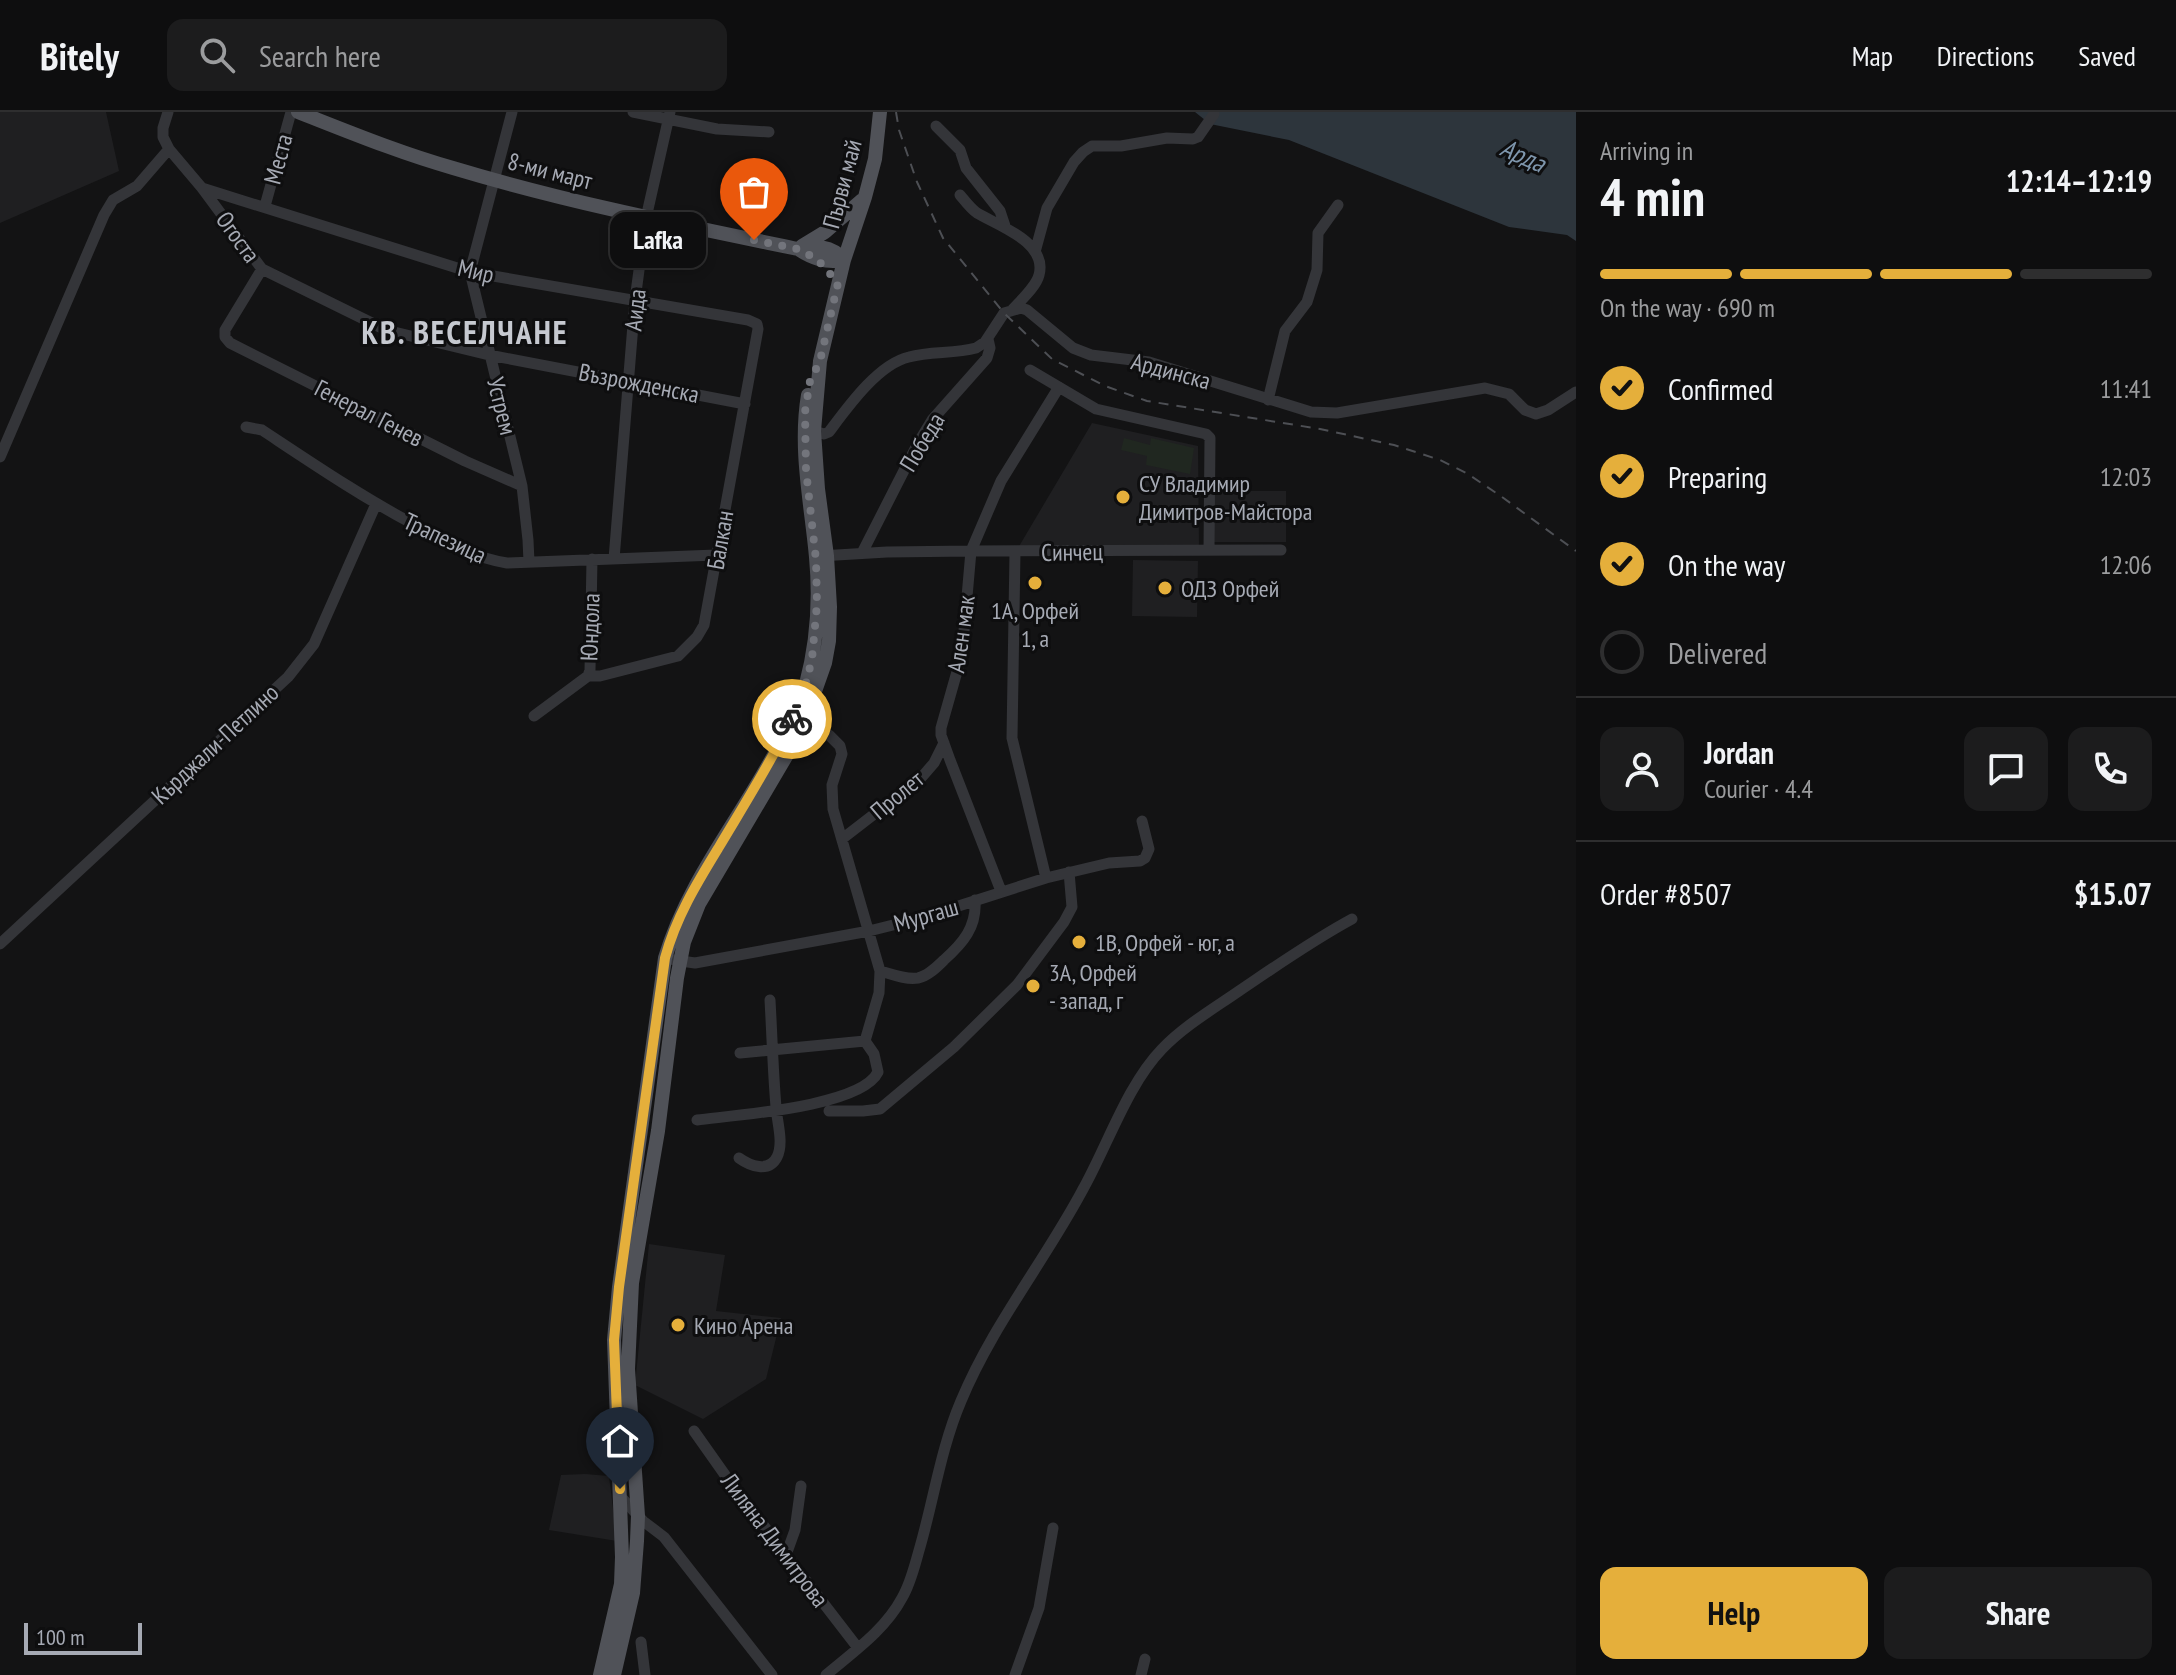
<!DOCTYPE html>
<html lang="en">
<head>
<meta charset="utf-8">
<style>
  body { margin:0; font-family:"PT Sans Narrow",sans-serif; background:#1c1c1d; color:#f1f3f6; height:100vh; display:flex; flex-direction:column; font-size:30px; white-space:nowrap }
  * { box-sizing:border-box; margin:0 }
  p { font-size:26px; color:#9b9c9e }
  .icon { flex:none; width:44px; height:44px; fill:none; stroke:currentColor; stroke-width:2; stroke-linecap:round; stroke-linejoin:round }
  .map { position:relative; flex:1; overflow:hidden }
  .sheet { display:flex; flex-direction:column; background:#0e0e0f; width:600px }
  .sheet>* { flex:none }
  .scale { position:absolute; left:24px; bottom:20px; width:118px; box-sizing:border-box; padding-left:8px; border:4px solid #a6aab4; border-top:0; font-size:22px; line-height:28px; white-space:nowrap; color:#a6aab4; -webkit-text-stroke:6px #0e0e0f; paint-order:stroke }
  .pin { position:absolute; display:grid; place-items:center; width:68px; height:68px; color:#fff; margin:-82px -34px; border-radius:50% 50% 50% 0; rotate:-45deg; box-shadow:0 0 8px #0007 }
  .pin .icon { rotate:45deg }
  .courier { position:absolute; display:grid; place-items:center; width:80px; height:80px; margin:-40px; border:6px solid #e5af3b; border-radius:50%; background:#fff; color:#222; box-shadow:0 2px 10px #0007 }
  .bubble { position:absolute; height:56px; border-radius:16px; background:#0e0e0f; box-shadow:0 4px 12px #0003,0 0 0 2px #2e2e2f; font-size:26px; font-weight:600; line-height:56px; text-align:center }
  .summary em { font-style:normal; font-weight:600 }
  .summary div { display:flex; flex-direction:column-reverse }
  .summary { display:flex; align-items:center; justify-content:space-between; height:136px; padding:0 24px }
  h1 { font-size:52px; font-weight:600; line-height:60px }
  .bar { display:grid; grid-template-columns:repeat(4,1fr); gap:12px 8px; align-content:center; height:96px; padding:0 24px }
  .bar i { height:10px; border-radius:6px; background:#2e2e2f }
  .bar .selected { background:#e5af3b }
  .bar p { grid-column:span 4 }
  .line { display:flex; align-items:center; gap:20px; padding:0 24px; border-top:2px solid #2e2e2f }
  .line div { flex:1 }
  .round { display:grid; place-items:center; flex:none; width:84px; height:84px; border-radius:16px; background:#1c1c1d }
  ol { padding:0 24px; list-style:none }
  li { display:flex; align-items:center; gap:24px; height:88px }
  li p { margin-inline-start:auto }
  li .icon { padding:8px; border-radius:50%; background:#e5af3b; color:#111; stroke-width:4 }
  li:last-child { color:#9b9c9e }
  li i { width:44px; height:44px; border:4px solid #2e2e2f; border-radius:50% }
  .action { display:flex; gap:16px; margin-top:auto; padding:16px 24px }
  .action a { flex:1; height:92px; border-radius:16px; background:#e5af3b; color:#111; font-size:32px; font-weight:600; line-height:92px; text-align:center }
  .action a+a { background:#1c1c1d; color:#f1f3f6 }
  header { display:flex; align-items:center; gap:48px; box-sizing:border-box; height:112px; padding:0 40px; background:#0e0e0f; border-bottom:2px solid #2e2e2f }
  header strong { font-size:38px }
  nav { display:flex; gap:44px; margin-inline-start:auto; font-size:28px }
  .search { width:560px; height:72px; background:#1c1c1d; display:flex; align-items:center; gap:20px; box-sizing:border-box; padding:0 28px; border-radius:16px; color:#9b9c9e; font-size:30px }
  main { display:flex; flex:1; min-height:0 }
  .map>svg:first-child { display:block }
  .built { fill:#1f1f21 }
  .green { fill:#202720 }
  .water { fill:#2d353c }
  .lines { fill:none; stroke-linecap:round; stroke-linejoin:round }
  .minor { stroke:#343539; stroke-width:11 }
  .major { stroke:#505258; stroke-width:14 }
  .rail { stroke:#4d4f54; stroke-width:2; stroke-dasharray:10 8; stroke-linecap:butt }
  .done { stroke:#73757c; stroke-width:8; stroke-dasharray:0 14.4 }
  .route { stroke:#e5af3b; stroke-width:10 }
  .poi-dot { fill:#e5af3b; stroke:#0e0e0f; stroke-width:3 }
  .labels { text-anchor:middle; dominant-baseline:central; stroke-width:6; stroke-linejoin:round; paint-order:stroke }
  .street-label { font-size:24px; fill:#a6aab4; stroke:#0e0e0f }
  .poi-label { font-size:24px; fill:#a6aab4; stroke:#0e0e0f; text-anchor:start }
  .water-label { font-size:26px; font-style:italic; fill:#7e96ad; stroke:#0e0e0f }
  .district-label { font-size:32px; font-weight:bold; letter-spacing:2px; fill:#c6c9d0; stroke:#0e0e0f }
</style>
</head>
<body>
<header>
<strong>Bitely</strong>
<div class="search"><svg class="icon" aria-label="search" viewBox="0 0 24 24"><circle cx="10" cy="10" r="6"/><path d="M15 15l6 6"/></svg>Search here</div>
<nav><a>Map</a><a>Directions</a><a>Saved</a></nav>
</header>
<main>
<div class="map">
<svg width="1576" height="1563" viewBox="0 0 1576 1563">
  <rect width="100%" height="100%" fill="#131314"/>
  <path class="built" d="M0,0H106L119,59L0,111Z
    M1092,311L1198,334L1199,435L1018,436Z
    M1210,379H1286V430H1211Z
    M1133,448L1198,449L1197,505L1132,504Z
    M649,1132L725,1143L716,1199L781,1206L766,1267L703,1307L635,1273Z
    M585,1362L609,1364L617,1429L549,1418L561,1363Z"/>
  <path class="green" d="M1124,326L1150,333L1151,326L1194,336L1190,362L1146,353L1147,344L1121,338Z"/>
  <path class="water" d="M1195,0H1576V129L1567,123L1509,115L1289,28L1210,12Z"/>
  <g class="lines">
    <path class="minor" d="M168,0L163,16V25L169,37L202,76L262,157L386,218L489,243L745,292
      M512,0L470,160L522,374L528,428L529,450
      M633,0L717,17L769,20
      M936,14L960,38L966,56L1000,99L1005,114
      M202,76L470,160L748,208L757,212L758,217L704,513L697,525L678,544L600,564H588
      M960,83C965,89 971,97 977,101C997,113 1048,130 1039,163C1036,175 1021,188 1013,197
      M265,94L291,0
      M1035,140L1047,96L1074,50L1083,40L1092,34H1121L1167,26L1193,27L1198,25L1214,2
      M262,157L225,218V225L230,231L465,349L522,374
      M1030,258L1096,297L1206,322L1210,326L1209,438
      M1268,288L1285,219L1307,190L1317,158L1318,121L1338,93
      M246,315L262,318C312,351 362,385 415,413C444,429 474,446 507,451L716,443
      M814,319L824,322L829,320C847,296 878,252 909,245C931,239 954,242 976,236L985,230L1004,201L1021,196L1027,198L1073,236L1091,243L1149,250L1311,300L1337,301L1485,276L1509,282L1525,298L1536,302L1548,298L1576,280
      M0,345L104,103L113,88L137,74L169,37
      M1015,440L1012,626L1046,766
      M862,441L918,331L932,308L987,246L990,236L988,227
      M820,444L887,440L971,439L1281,438
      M614,447L635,188L646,106L670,0
      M534,604L588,564L590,558L592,447
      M829,623L840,634L842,642L832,673L833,697L880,859L879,881L865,929
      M842,727L921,666L934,651L944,631
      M1001,779L950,648L941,623V616L958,556L964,519L971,439L1001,369L1059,275
      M0,832L288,565L314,532L376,392
      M674,848L695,851L869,819L921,806L1046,766L1109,751L1140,749L1145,746L1149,737L1142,709
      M880,859C891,862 906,868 918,866C928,864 937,855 944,848C963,831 977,815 975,788
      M740,941L865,929
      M829,999H863L880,997L954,935L1017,873L1064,810L1072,795L1069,760
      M697,1008C735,1003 861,995 878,960L874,942L865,929
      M739,1046C750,1054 769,1061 777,1045C784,1031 777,1010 776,995C773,959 772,923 770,888
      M694,1319L730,1370L858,1536
      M621,1385L643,1409L664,1425L772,1563
      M786,1443L795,1418L801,1374
      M641,1530L645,1563
      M826,1563C853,1540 885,1518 902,1486C911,1471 915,1452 920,1435C934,1386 941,1336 961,1289C992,1214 1044,1150 1082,1079C1107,1035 1127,973 1162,937C1184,914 1213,897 1239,879C1276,854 1313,828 1352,807
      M1015,1563L1039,1496L1053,1416
      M1141,1563L1145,1547"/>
    <path class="major" d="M298,0C349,20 400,41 453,56C566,90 682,113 798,137C816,134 831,133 844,148
      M802,134L825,120L862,88
      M798,137C813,147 826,151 844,148
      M600,1563L621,1472L622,1445L614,1228L619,1175L665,846C689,764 748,698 785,622C792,606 801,589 806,572C817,531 820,488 816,445C811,391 799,337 808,283
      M614,1563L633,1481L637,1429L638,1404L628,1257L632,1171L658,1019L677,866L684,830L699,792L801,619L825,551L829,529L830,495L827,444L818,377L814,319L820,249L844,148L865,85L875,47L880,0"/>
    <path class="rail" d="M896,0L899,18L917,70L943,126L1004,201L1052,247L1105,274L1147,289L1320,317L1394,333L1440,348L1468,362L1502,385L1576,439"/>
  </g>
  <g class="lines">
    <path class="done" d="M754,128L798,137L817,147L838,171L820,249L810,269L805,300L806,358L816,448L817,492L812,547L805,575L792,607"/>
    <path class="route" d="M620,1377L614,1228L619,1175L665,846C676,805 697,771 719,735C744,693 770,652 792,607"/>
  </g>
  <g class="poi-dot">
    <circle cx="1123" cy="385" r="8"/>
    <circle cx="1035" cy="471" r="8"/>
    <circle cx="1165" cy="476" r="8"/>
    <circle cx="1079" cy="830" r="8"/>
    <circle cx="1033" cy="874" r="8"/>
    <circle cx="678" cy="1213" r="8"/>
  </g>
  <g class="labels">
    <g class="street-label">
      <text transform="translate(278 47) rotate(-75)">Места</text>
      <text transform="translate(550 59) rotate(14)">8-ми март</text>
      <text transform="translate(842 72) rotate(-75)">Първи май</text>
      <text transform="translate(238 125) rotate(54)">Огоста</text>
      <text transform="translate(476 159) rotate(13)">Мир</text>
      <text transform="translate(635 198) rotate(-84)">Аида</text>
      <text transform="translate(1171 259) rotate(15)">Ардинска</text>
      <text transform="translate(639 271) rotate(11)">Възрожденска</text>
      <text transform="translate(502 294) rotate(76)">Устрем</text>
      <text transform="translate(369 301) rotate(27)">Генерал Генев</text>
      <text transform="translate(922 330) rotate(-59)">Победа</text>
      <text transform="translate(445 426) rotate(25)">Трапезица</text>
      <text transform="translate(720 428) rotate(-80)">Балкан</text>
      <text transform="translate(1072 440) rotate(-1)">Синчец</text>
      <text transform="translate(590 515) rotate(-88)">Юндола</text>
      <text transform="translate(961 522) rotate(-82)">Ален мак</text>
      <text transform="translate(215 632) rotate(-43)">Кърджали-Петлино</text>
      <text transform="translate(897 683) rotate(-40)">Пролет</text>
      <text transform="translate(926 803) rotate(-16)">Мургаш</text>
      <text transform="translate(775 1428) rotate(53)">Лиляна Димитрова</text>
    </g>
    <g class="poi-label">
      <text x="1139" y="371">СУ Владимир<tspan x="1139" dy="28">Димитров-Майстора</tspan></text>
      <text x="1181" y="476">ОДЗ Орфей</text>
      <text x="1035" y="498" text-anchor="middle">1А, Орфей<tspan x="1035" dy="28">1, а</tspan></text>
      <text x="1095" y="830">1В, Орфей - юг, а</text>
      <text x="1049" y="860">3А, Орфей<tspan x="1049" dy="28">- запад, г</tspan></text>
      <text x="694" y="1213">Кино Арена</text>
    </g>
    <g class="water-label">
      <text transform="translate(1523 43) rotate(24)">Арда</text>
    </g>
    <g class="district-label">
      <text x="465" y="220">КВ. ВЕСЕЛЧАНЕ</text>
    </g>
  </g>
</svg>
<div class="scale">100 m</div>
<div class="pin" style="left:754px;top:128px;background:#ea580c"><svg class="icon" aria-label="bag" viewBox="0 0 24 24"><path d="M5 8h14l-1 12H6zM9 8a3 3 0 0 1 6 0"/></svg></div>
<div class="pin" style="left:620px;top:1377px;background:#1f2937"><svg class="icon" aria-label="home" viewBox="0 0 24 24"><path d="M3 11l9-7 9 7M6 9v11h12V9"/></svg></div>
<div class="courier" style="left:792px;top:607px"><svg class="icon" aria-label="bike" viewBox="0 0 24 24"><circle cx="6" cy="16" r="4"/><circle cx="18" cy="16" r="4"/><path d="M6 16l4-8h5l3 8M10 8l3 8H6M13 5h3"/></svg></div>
<div class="bubble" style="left:610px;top:100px;width:96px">Lafka</div>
</div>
<section class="sheet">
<div class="summary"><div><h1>4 min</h1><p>Arriving in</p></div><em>12:14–12:19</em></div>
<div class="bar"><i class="selected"></i><i class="selected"></i><i class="selected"></i><i></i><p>On the way · 690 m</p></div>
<ol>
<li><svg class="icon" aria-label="check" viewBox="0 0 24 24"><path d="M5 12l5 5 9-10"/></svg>Confirmed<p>11:41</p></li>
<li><svg class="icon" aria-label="check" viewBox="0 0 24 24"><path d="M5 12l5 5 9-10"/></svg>Preparing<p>12:03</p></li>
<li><svg class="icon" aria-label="check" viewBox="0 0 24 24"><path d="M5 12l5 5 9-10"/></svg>On the way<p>12:06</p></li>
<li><i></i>Delivered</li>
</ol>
<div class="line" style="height:144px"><a class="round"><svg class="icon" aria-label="person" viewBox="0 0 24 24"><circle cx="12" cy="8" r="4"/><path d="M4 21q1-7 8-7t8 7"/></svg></a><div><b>Jordan</b><p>Courier · 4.4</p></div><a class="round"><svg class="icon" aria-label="chat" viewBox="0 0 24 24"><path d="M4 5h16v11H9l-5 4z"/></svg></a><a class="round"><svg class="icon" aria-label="phone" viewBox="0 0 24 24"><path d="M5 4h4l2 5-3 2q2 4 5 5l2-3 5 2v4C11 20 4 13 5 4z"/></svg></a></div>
<div class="line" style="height:104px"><div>Order #8507</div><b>$15.07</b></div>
<div class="action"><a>Help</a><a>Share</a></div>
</section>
</main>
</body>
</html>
